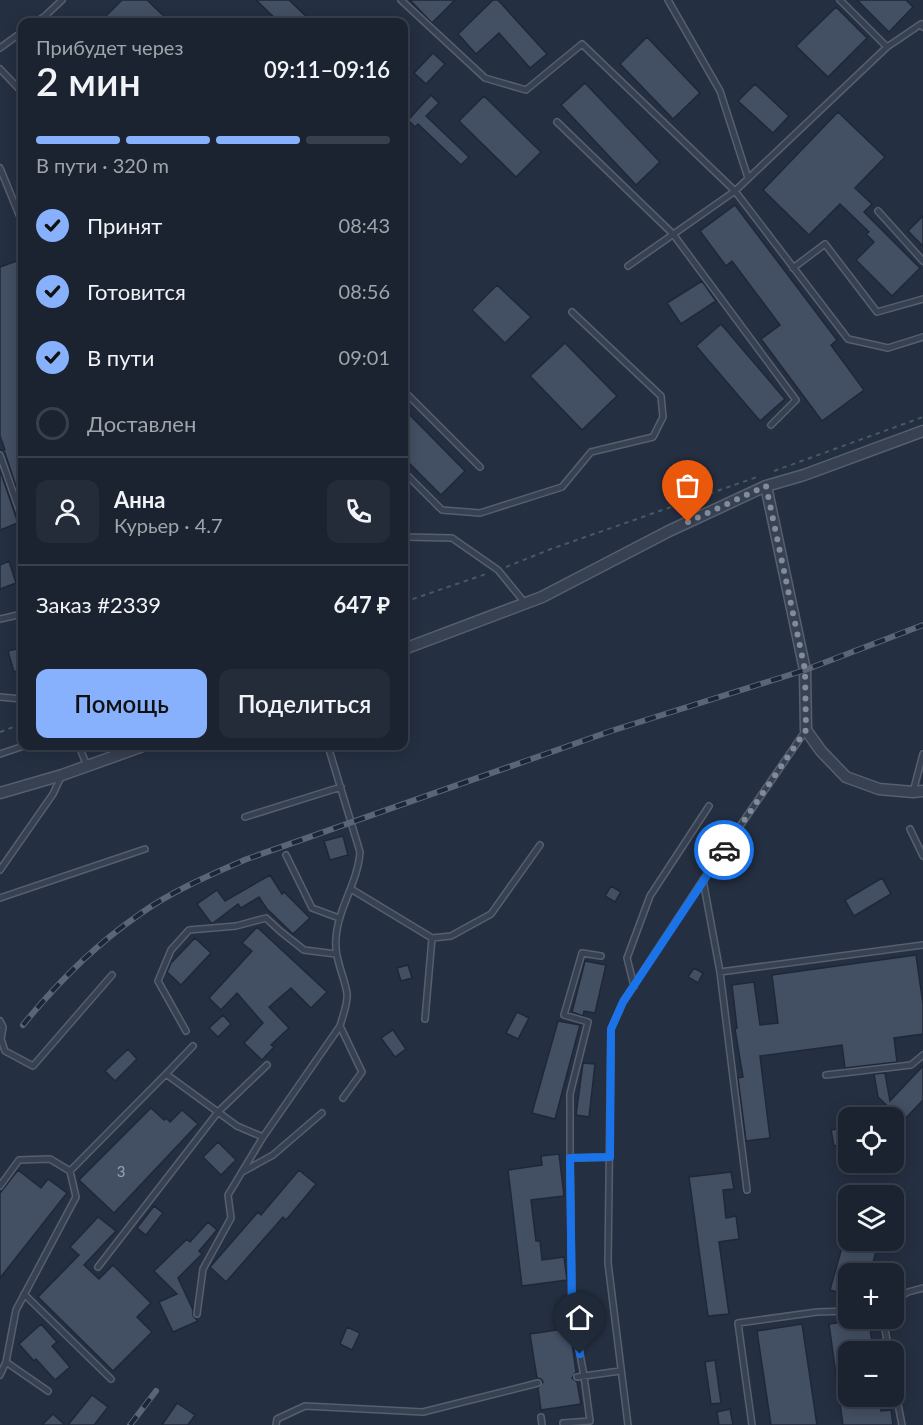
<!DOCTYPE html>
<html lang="ru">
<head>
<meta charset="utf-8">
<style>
  body { margin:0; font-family:Lato,sans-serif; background:#242b39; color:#f1f3f6; height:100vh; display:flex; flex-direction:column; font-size:22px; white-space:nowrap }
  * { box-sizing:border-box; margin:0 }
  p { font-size:20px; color:#a0a4ab }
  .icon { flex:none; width:33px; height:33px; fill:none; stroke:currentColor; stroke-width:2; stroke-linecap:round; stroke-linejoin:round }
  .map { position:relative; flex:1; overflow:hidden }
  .details { position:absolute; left:18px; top:18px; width:390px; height:732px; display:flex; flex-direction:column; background:#1b2331; border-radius:12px; box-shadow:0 3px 15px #0003,0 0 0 2px #39404d }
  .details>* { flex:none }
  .controls { position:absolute; left:838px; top:1107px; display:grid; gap:12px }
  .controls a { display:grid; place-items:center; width:66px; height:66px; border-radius:12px; background:#1b2331; box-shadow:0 3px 15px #0003,0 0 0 2px #39404d; font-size:30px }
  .pin { position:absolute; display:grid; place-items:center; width:51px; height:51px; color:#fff; margin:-62px -26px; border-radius:50% 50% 50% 0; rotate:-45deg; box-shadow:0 0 6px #0007 }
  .pin .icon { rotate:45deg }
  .courier { position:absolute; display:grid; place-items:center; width:60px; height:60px; margin:-30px; border:4px solid #1a73e8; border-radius:50%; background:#fff; color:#222; box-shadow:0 2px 8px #0007 }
  .summary em { font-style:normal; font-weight:600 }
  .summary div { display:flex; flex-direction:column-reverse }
  .summary { display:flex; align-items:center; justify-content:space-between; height:102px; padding:0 18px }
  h1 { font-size:39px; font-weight:600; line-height:45px }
  .bar { display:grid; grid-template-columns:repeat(4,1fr); gap:9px 6px; align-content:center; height:72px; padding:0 18px }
  .bar i { height:8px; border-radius:4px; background:#39404d }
  .bar .on { background:#88b1fd }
  .bar p { grid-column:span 4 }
  .line { display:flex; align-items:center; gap:15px; padding:0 18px; border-top:2px solid #39404d }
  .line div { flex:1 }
  .round { display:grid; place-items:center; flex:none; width:63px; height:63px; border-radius:12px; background:#242b39 }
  ol { padding:0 18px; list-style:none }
  li { display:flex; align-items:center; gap:18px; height:66px }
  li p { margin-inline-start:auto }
  li .icon { padding:6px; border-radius:50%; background:#88b1fd; color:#111; stroke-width:4 }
  li:last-child { color:#a0a4ab }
  li i { width:33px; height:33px; border:3px solid #39404d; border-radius:50% }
  .action { display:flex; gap:12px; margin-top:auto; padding:12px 18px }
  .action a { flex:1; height:69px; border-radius:12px; background:#88b1fd; color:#111; font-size:24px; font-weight:600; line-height:69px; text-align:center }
  .action a+a { background:#242b39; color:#f1f3f6 }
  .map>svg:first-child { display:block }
  .building { fill:#434f63; stroke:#1f2838; stroke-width:1.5 }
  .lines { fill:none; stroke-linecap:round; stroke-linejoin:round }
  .lane-casing { stroke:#565f6e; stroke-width:8 }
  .street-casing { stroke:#565f6e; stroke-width:13 }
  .path { stroke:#445b5f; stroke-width:2; stroke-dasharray:4.5 4.5; stroke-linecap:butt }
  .lane { stroke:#384151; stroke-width:5 }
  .street { stroke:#384151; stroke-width:10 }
  .rail-casing { stroke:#5a6578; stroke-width:6 }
  .rail { stroke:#1d2636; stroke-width:4; stroke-dasharray:11; stroke-linecap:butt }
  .done { stroke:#828b9b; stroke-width:6; stroke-dasharray:0 10.8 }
  .route { stroke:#1a73e8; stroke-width:8 }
  .labels { text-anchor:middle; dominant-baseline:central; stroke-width:4.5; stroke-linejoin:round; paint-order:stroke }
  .number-label { font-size:15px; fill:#98a2b1 }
</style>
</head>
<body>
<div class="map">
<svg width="923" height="1425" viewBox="0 0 923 1425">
  <rect width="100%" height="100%" fill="#242f41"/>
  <path class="building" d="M122,0H147L170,22H100Z
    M256,0H289L312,22H279Z
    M410,0H455L432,23Z
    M493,0H498L547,54L530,68L499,33L476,54L458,34Z
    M857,0H906L913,7L889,32Z
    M836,7L867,38L828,77L796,46Z
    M647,37L700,93L673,119L620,64Z
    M433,53L445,64L426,84L414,73Z
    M585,83L660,162L636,185L561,105Z
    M755,84L789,116L773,133L738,101Z
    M431,95L439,103L426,116L469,157L461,165L418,124L415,127L408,120Z
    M484,96L541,152L516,177L459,121Z
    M838,112L885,157L855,188L872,204L864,212L920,268L892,296L856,260L874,242L866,234L869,232L840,204L809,235L763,190Z
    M735,205L837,340L831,345L864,390L822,421L761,339L780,325L732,261L726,266L700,231Z
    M923,216V246L908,231Z
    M22,259V505L5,453L1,450H5L0,436V267Z
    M702,281L716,301L681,324L667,303Z
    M497,285L531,317L505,343L472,310Z
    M721,324L785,399L760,421L696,346Z
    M565,343L617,396L582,430L530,376Z
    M404,409L465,471L441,495L404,458Z
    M0,470L17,520L20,522L0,530Z
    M9,561L16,583L0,589V565Z
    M20,648L22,657V669L14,672L8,651Z
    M343,836L348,855L330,860L324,841Z
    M270,875L282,894L284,892L310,918L293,934L267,909L259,897L241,908L238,904L213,923H211L197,904L217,890L225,901Z
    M882,878L891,894L854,916L845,900Z
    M611,886L621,892L615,902L605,896Z
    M257,927L327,992L311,1008L291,988L269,1007L289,1028L271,1045L274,1047L262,1060L244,1043L263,1023L237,993L221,1010L209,998L252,951L242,943Z
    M195,938L211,953L181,985L167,972L171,963Z
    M916,955L923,1004V1034L894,1038L897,1062L888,1063L845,1068L842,1045L760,1056L770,1138L746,1141L738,1078L743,1077L735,1029L737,1028L732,985L754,982L760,1025L778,1023L772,975Z
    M585,961L606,965L595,1013L584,1011L583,1016L572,1012Z
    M408,965L412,978L401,981L397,968Z
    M694,968L703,973L698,983L688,977Z
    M517,1012L529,1018L518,1039L506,1033Z
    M223,1015L231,1024L218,1037L209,1028Z
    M558,1021L580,1025L555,1119L532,1113Z
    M393,1030L406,1049L395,1057L381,1038Z
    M128,1049L137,1059L115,1081L105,1071Z
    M583,1063L595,1064L589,1117L576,1115Z
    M923,1066V1100L903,1121L878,1097L874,1074L885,1073L890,1101Z
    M151,1108L164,1120L166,1118L170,1122L182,1110L198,1124L114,1213L79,1180Z
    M849,1127V1143L834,1146L831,1130Z
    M218,1142L236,1160L221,1175L203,1157Z
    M559,1154L564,1196L531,1200L536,1241H540L542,1260L564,1257L567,1280L522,1286L508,1170L542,1165L541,1156Z
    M18,1170L41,1188L48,1179L67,1193L0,1278V1193Z
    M299,1170L316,1184L286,1220L283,1217L226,1282L210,1267L258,1212L261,1215Z
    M731,1172L734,1189L723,1190L726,1218L736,1216L739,1239L719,1242L729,1314L708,1316L689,1177Z
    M154,1206L163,1213L146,1235L137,1228Z
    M98,1217L116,1231L84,1265L99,1279L113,1265L151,1303L137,1317L152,1332L113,1371L38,1297L79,1255L70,1247Z
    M208,1222L217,1230L199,1251L202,1254L178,1278L193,1310V1316L198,1321L173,1332L159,1302L177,1294L154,1271L187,1239L190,1242Z
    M844,1240H879L870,1274H849V1295L830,1290Z
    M869,1319L873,1352H849V1396H879L881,1411L891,1410L893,1425H843L829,1324Z
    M41,1324L57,1342L52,1346L70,1367L55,1380L36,1359L34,1361L19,1344Z
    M802,1324L817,1425H771L757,1331Z
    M347,1327L360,1333L352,1350L340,1344Z
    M570,1328L576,1372L572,1378L577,1382L581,1404L541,1410L538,1388L543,1382L541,1379L537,1378L530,1334Z
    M715,1360L721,1403L711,1404L705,1362Z
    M92,1395L108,1407L94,1425H68Z
    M177,1403L195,1415L188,1425H162Z
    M730,1409L733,1425H719L717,1412Z
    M53,1414L65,1425H42Z"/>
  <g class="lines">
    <g class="lane-casing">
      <path id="lane" d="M401,0L485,78L526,90L582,44L735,191L848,339L888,348L923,337
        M668,0L720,91L748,178
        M840,0L887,47
        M45,16L62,0
        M36,22L45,16L57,22
        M0,48L22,32
        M0,69L22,92
        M557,122L673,234L796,400L771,425
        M0,168L22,222
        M878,211L923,261
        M628,266L735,191L887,47L921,24L923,27
        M793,268L825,244L877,312L923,299
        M404,391L480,467
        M0,455L22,518
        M404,472L442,510L480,513L562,487L591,452L653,437L663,417L661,396L572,312
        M404,537L452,538L498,570L525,603
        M0,619L22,614
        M0,697L22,699
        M79,746L87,766
        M0,754L24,746
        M913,792L923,754
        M245,817L341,787
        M910,829L923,856
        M286,855L312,908L339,918
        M0,870L53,794L61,777
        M703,880L720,972L747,1190
        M351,889L432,938L451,936L491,914L540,845
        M0,898L145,849
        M720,972L923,945
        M634,986L627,958L650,896L709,806
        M425,1019L432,938
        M0,1021L3,1027L1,1039L5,1051L33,1066L112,975
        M340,1026L362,1072L343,1098
        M186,1031L158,981L171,950L189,930L236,926L266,918L280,931L304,950L336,954
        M193,1046L166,1074L237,1126L263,1137L340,1026C343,1015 348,1004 347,993C344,975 334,958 336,938C338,908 358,882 360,852L328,746
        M826,1075L911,1065L923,1055
        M570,1158L610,1157
        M244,1171L273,1155L322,1113
        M0,1186L19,1160L50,1159L70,1171
        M98,1267L218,1112L267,1065
        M24,1294L111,1379
        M894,1301L908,1292L923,1288
        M197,1314L203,1269L231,1218L228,1195L263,1137
        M883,1318L889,1352
        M6,1362L48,1391
        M0,1375L6,1362L16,1310L76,1197L70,1171L166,1074
        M577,1377L620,1371
        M894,1383L902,1425
        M541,1417L542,1425
        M563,1423L590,1421L584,1376L572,1310L570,1158V1094L588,1022L564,1015L582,953L601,956
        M276,1425L277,1419L305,1406L423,1412L538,1383
        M628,1425L608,1263L611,1029L623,1002L703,880L806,730
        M752,1425L738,1323L817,1312L849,1311"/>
    </g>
    <g class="street-casing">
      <path id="street" d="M766,486L805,670L806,730L821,751L846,777L879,789L913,792L923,791
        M404,649L542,597L669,531L766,486L804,475L923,431
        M0,793L62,775L143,746"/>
    </g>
    <path class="path" d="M774,471L923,417
      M506,567L551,549L757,477
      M404,602L489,573
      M0,732L22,724"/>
    <use href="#lane" class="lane"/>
    <use href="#street" class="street"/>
    <g class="rail-casing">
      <path id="rail" d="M23,1025C57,983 95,945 140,914C172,891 210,875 247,859L611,731L805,670L923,625
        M130,1425L156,1391"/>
    </g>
    <use href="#rail" class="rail"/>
  </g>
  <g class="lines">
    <path class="done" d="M688,522L766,486L805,670L806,730L724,850"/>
    <path class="route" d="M580,1354L572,1310L570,1158L610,1157L611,1029L623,1002L724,850"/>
  </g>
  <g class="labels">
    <g class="number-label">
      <text x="121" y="1171">3</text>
    </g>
  </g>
</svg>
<div class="controls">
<a><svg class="icon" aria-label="locate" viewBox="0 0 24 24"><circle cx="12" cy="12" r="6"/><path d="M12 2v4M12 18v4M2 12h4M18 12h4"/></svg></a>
<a><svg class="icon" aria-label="layers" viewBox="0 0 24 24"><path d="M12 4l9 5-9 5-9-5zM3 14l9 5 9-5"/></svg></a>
<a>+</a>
<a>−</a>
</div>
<div class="pin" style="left:688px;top:522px;background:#ea580c"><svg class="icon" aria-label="bag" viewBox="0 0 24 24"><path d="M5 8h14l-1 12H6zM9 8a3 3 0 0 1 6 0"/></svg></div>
<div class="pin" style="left:580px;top:1354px;background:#1f2937"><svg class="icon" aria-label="home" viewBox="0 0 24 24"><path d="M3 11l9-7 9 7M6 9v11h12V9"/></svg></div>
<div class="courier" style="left:724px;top:850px"><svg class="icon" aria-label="car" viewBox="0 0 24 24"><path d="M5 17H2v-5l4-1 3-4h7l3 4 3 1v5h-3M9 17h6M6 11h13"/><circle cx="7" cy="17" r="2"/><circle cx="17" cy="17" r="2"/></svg></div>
<section class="details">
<div class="summary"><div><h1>2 мин</h1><p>Прибудет через</p></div><em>09:11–09:16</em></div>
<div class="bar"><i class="on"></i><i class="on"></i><i class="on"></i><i></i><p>В пути · 320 m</p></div>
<ol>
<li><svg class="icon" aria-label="check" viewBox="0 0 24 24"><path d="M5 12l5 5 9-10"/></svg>Принят<p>08:43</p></li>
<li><svg class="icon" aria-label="check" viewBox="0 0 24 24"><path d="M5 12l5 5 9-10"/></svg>Готовится<p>08:56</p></li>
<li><svg class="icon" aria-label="check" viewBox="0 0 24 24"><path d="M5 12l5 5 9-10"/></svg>В пути<p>09:01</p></li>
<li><i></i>Доставлен</li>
</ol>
<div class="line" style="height:108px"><a class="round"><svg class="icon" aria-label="person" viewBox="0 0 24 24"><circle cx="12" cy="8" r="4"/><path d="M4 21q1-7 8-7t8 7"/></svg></a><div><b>Анна</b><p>Курьер · 4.7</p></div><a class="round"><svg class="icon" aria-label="phone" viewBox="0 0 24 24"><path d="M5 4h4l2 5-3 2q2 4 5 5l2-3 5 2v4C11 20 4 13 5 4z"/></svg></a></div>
<div class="line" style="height:78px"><div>Заказ #2339</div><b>647 ₽</b></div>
<div class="action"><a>Помощь</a><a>Поделиться</a></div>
</section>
</div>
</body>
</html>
